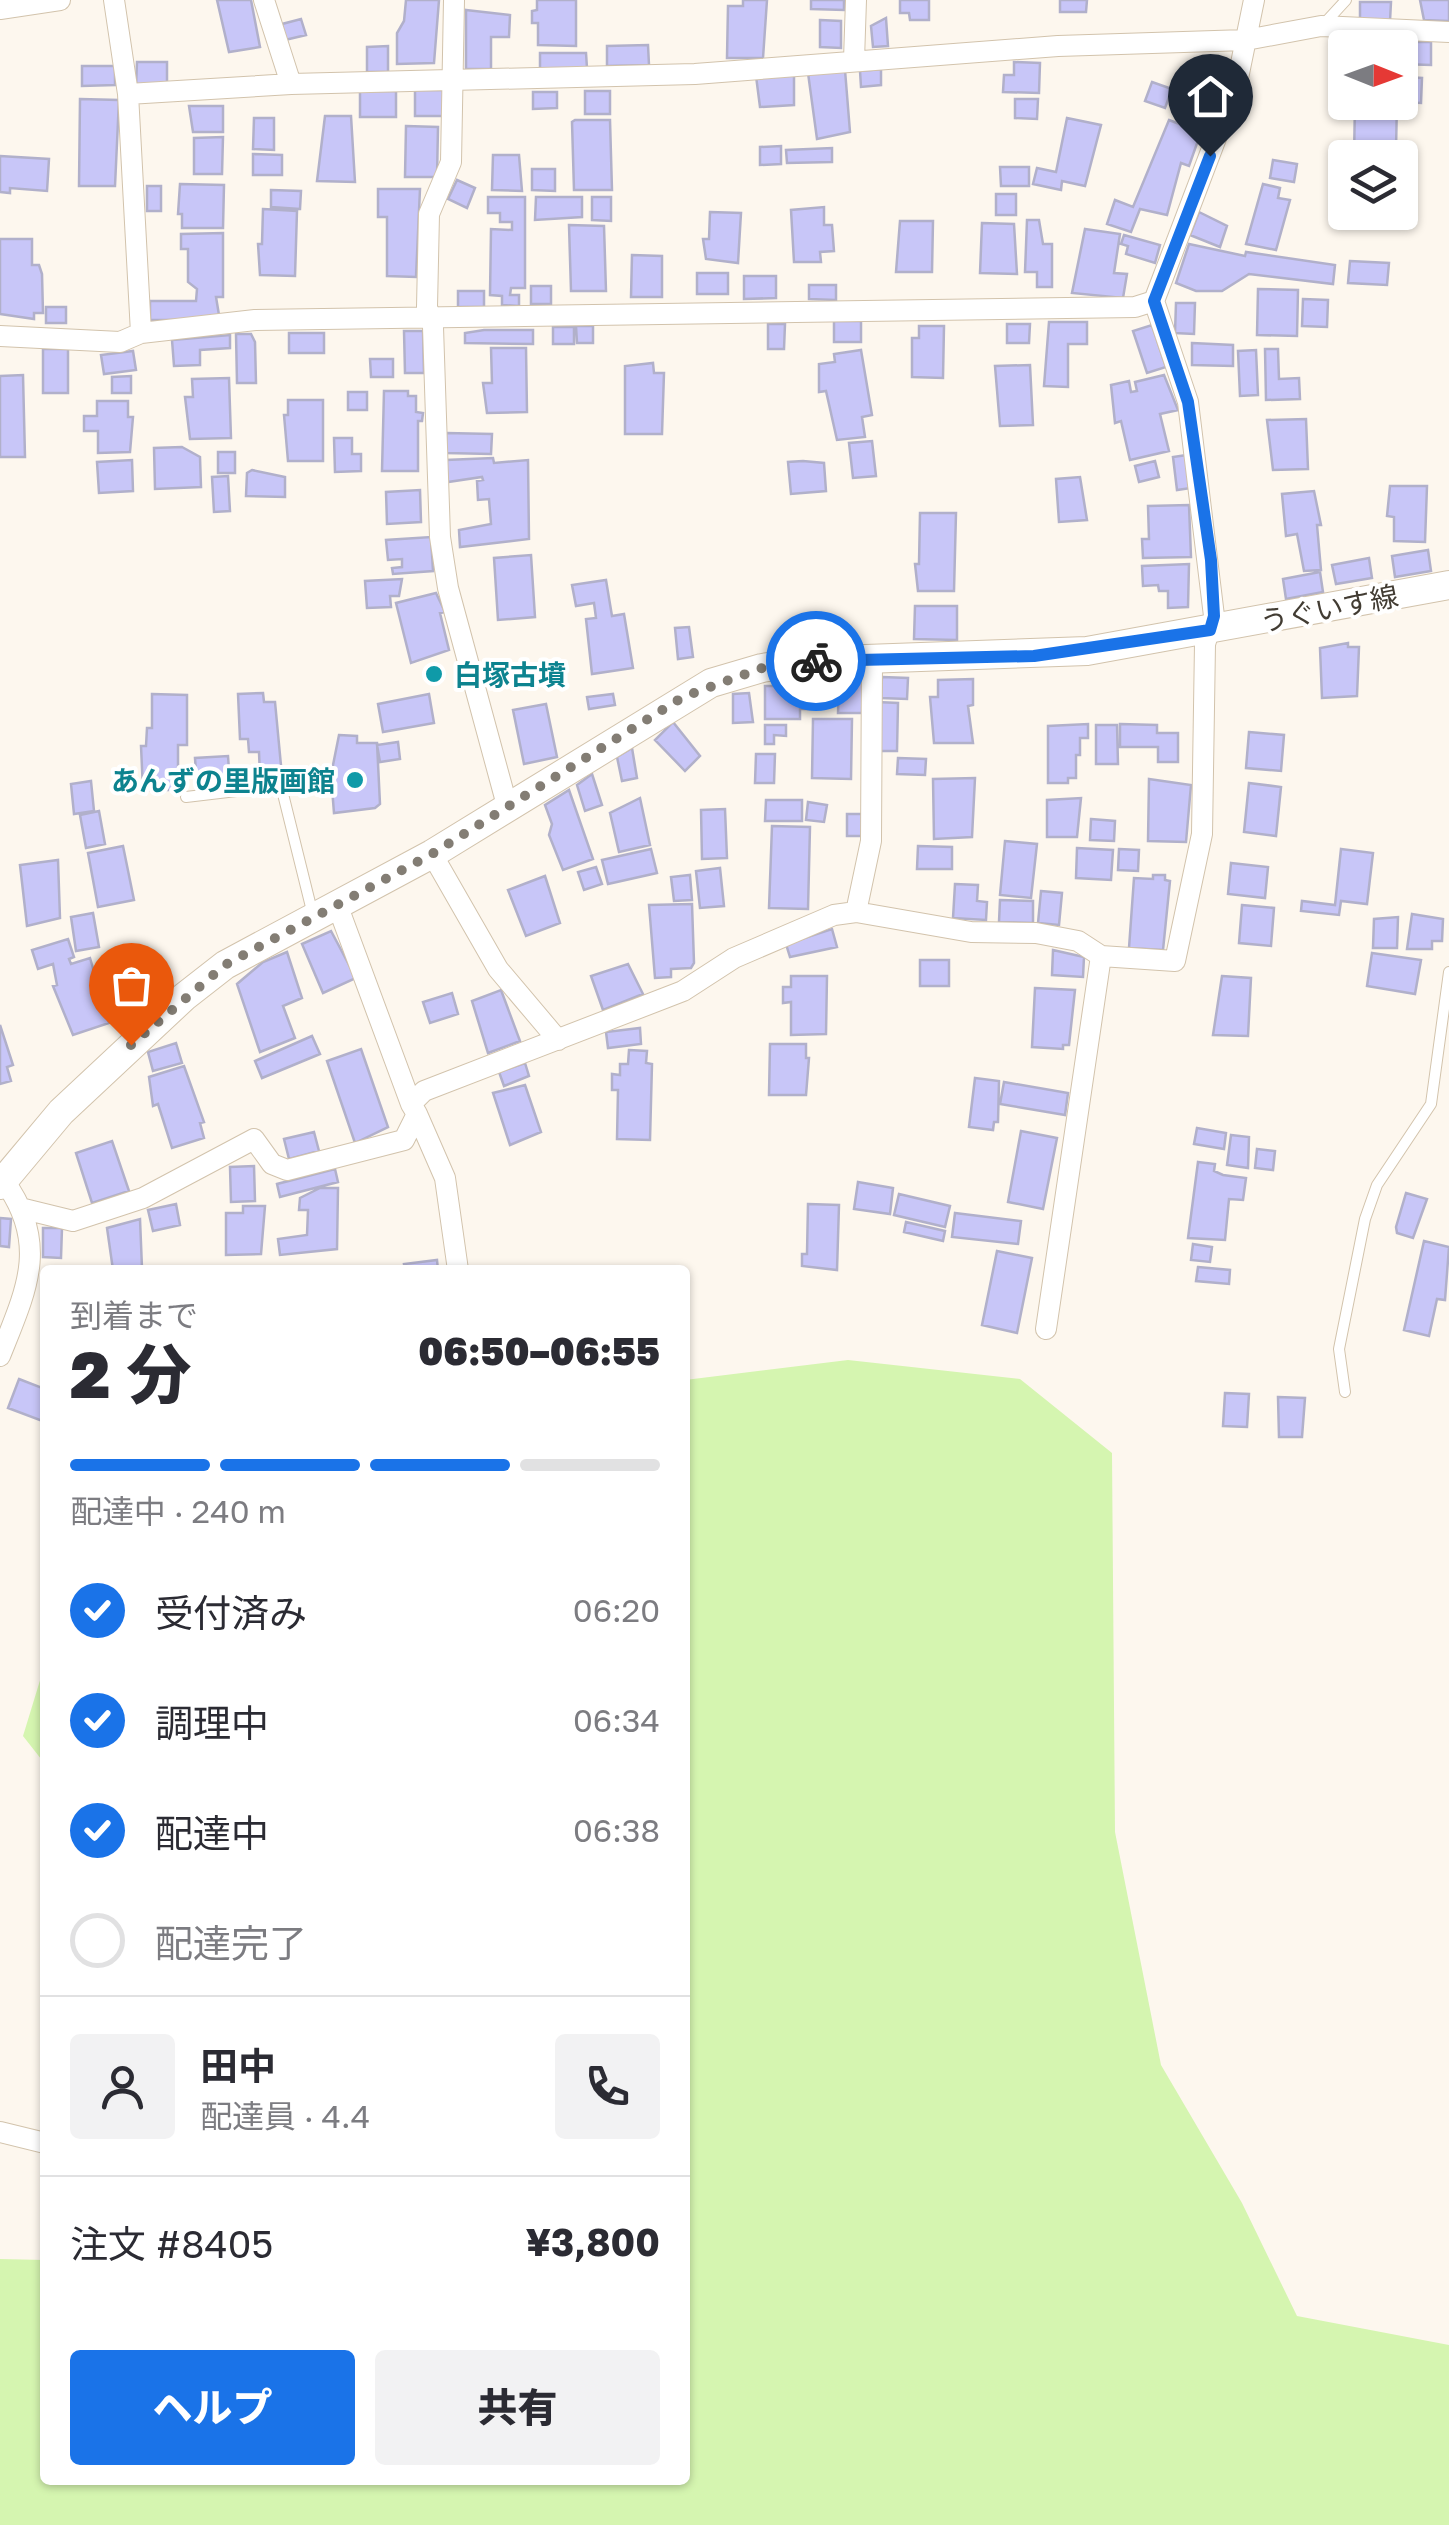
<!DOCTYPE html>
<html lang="ja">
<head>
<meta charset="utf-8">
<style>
  body { margin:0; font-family:"Golos Text","Noto Sans JP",sans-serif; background:#f2f2f3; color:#2b2b33; height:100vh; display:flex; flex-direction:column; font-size:38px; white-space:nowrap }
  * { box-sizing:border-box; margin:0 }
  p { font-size:32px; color:#7c7c81 }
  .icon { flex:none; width:55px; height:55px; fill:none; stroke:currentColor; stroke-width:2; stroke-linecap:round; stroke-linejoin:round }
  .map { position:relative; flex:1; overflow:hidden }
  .details { position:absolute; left:40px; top:1265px; width:650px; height:1220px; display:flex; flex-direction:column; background:#fff; border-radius:10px; box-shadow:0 2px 8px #0004 }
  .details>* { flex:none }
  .needle { width:65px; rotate:91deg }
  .fabs { position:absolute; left:1328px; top:30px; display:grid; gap:20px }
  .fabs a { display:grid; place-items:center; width:90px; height:90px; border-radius:10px; background:#fff; box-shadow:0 2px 8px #0004; font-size:50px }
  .pin { position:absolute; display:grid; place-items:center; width:85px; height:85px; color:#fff; margin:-102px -42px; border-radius:50% 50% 50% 0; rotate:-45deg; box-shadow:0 0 10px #0007 }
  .pin .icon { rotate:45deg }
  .courier { position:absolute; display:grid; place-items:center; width:100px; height:100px; margin:-50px; border:8px solid #1a73e8; border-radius:50%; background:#fff; color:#222; box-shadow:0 2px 12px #0007 }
  .headline em { font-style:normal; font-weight:800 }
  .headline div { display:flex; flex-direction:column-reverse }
  .headline { display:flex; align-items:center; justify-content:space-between; height:170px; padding:0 30px }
  h1 { font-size:65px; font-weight:800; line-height:75px }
  .bar { display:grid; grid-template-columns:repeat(4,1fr); gap:15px 10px; align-content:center; height:120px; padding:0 30px }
  .bar i { height:12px; border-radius:8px; background:#e1e1e2 }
  .bar .on { background:#1a73e8 }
  .bar p { grid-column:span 4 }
  .line { display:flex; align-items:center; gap:25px; padding:0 30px; border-top:2px solid #e1e1e2 }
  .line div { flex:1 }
  .round { display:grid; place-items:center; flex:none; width:105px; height:105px; border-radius:10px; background:#f2f2f3 }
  ol { padding:0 30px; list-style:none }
  li { display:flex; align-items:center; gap:30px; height:110px }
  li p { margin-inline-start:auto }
  li .icon { padding:10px; border-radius:50%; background:#1a73e8; color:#fff; stroke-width:4 }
  li:last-child { color:#7c7c81 }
  li i { width:55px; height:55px; border:5px solid #e1e1e2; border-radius:50% }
  .button { display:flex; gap:20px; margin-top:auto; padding:20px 30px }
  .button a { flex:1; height:115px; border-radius:10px; background:#1a73e8; color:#fff; font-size:40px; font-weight:800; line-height:115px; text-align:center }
  .button a+a { background:#f2f2f3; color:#2b2b33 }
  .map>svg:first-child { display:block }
  .green { fill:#d5f5b0 }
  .building { fill:#c8c6f8; stroke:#b1b0ca; stroke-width:2.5 }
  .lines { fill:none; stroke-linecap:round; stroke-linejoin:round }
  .lane-casing { stroke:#d2c3ac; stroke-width:12 }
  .street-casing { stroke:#d2c3ac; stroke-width:22 }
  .secondary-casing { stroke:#d2c3ac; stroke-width:30 }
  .lane { stroke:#fff; stroke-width:10 }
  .street { stroke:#fff; stroke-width:20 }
  .secondary { stroke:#fff; stroke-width:28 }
  .done { stroke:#837d74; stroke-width:10; stroke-dasharray:0 18 }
  .route { stroke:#1a73e8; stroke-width:12 }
  .culture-dot { fill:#0f9aa8; stroke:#fff; stroke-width:4 }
  .labels { text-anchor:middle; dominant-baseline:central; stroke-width:8; stroke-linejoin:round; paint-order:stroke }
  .street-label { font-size:28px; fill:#423c33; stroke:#fff }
  .culture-label { font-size:28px; font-weight:bold; fill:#0d838f; stroke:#fff; text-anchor:start }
</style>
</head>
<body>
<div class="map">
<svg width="1449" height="2525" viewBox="0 0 1449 2525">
  <rect width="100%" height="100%" fill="#fdf7ee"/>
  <path class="green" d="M848,1360L1020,1379L1112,1453L1115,1832L1161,2065L1242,2203L1297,2316L1449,2345V2525H0V2259L45,2260V2480H685V1380Z
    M45,1664V1764L23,1736Z"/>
  <path class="building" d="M217,0H251L260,47L229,52Z
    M406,0H439L434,63L397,64V33L404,21Z
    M537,0H576V46L538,45V23H532V11L537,10Z
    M743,0H767L763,58H727L728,6H743Z
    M811,0H844V10L811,9Z
    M900,0H929V20H910L909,13H900Z
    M1060,0H1087L1086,12H1060Z
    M1420,0H1449V21L1424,20Z
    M1360,2H1391L1390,21H1360Z
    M466,10L510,15L509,37H491V69H466Z
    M886,18L888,46L873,47L871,26Z
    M301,19L306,35L285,40L282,24Z
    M820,20L841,21V48L820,47Z
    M1374,42H1431V65L1400,64V48H1374Z
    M648,45L649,65L607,66V46Z
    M388,46V72H367V47Z
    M540,53H586L587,68L540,69Z
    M137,62H167V86H136Z
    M1014,62L1040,63L1039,93L1003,92L1004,75H1014Z
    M82,66H115V85L82,86Z
    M881,69V85L861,87L860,71Z
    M845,70L850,132L817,139L808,73Z
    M794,74V105L760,107L756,76Z
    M1203,75L1224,84L1208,125L1187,116Z
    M1404,77L1422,78L1421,103L1403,102Z
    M1152,82L1172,89L1165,108L1145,101Z
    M415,90H446V116H415Z
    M360,91H396V117H360Z
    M585,91H610V114H585Z
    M533,92H557V108L533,109Z
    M80,99L119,100L115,186H79Z
    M1015,99H1038L1037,119L1015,118Z
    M1355,102H1397L1396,149L1373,148V158H1354Z
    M189,106H223V132H193Z
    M325,116H351L355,182L317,181Z
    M254,118H274V150L253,149Z
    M1067,118L1101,125L1085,186L1062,181L1061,190L1033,184L1037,168L1056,172Z
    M575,120H610L612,190H574L572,122Z
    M1169,120L1201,132L1189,166L1181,163L1167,215L1140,209L1131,232L1107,224L1115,200L1133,207Z
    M406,126L438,127L437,177H405Z
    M223,137L222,174H194V138Z
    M781,146V164L760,165V147Z
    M832,148V162L787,163L786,150Z
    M253,154L282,155V175H253Z
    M493,155H519L522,191L492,190Z
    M0,156L49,159L47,191L10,188V193L0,192Z
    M1273,160L1297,164L1294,182L1270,178Z
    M1000,167H1029V186H1001Z
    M532,169H555V191L532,190Z
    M457,180L475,188L467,208L448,199Z
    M180,184L224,185L223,228H182V214H178Z
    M1263,184L1280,188L1278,198L1290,200L1276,250L1246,244Z
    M147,186H161V211H147Z
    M378,189H420L416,277L387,276V217H378Z
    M271,190L301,191L300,209L271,207Z
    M996,194H1016V215H996Z
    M488,197H525V288H511L510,295H519V306L502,305V296L490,295L491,229L512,230V222H500V213H488Z
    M536,197H582V217L535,220Z
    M592,197H611V221L592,220Z
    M824,207V225H832L834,251L820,252L821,262H794L791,210Z
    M263,209L297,211L295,276L260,275L258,244H262Z
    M710,212L741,213L738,263L706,259L703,239H709Z
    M1199,212L1227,226L1220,247L1190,235Z
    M1027,220H1039L1043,244H1052V287H1037V272H1025Z
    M900,221H933L932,272H896Z
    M982,223L1014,224L1017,274L980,273Z
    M569,225L604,226L606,291H571Z
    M1085,229L1120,234L1114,273L1127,274L1123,298L1072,293Z
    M223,233V297H216L219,315L212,320H150V301H196L197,289L188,282V249H181V234Z
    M1124,235L1160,245L1155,263L1126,254L1128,246L1121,244Z
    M0,239H32V265H39L42,274L43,313H34V319L0,314Z
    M1189,244L1245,256L1246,252L1335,265L1333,284L1249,274L1222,291H1196L1176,283Z
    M632,255L662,256V297H631Z
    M1350,261L1389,263L1387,285L1348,283Z
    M697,273H728V294H697Z
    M744,276H776V298L744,299Z
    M809,285H836V300L809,299Z
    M531,286H551V304H531Z
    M1258,289L1298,290L1297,336L1257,335Z
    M458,291H484V307H458Z
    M1303,299L1328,300L1327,327L1302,326Z
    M1176,303H1195L1194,334L1175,333Z
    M46,307H66V323H46Z
    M834,321H861V342H834Z
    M1049,322H1087V344H1068V387L1044,386Z
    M768,324H785L784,349H768Z
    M1007,324H1030L1029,343H1007Z
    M1152,325L1166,367L1147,373L1133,331Z
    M576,326H593V343H577Z
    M919,326H944L943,378L912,377V338H919Z
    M553,327H574V344H553Z
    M484,330H533V344L465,343V333Z
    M404,331H423L424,373H405Z
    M289,333H324V353H289Z
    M236,334H251L255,342L256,383H237Z
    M230,335V348L200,350V365L174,366L172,340Z
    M1192,343L1233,345V366L1192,365Z
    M491,348H526L527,412L487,413L483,383H492Z
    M43,349H68V393H43Z
    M1265,349H1278L1279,379L1299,378L1300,399L1266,400Z
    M861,350L872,415L862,417L865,437L837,440L826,391L819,392V364L835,362L834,354Z
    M1256,350L1258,395L1240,396L1238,351Z
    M133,351L136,370L104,374L101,355Z
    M370,359H393V377H371Z
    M653,363L654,373H664L662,434H625V366Z
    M1030,365L1033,425L1000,426L995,366Z
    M23,375L25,457H0V376Z
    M1164,375L1178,410L1160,414L1169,451L1130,460L1121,421L1115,423L1111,385L1129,381L1131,392L1137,391L1135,382Z
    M131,376V393H112V377Z
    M229,378L231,438L190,439L185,397H193L192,379Z
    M384,391H408V396H416V412L423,413L422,421H418V471H382Z
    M348,392H367V410H348Z
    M288,400H323V461H288L284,415H288Z
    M97,401H128V417H133L130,452L98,453V431H84V416H97Z
    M1306,419L1308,469L1273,470L1267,420Z
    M446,433L492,434L491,454L446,453Z
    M334,438H352V454H361V471L335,472Z
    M872,441L876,476L853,478L849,443Z
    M182,447L200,457L201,487L155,489L154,448Z
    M218,452H235V473H218Z
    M1187,455L1191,488L1177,490L1173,457Z
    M493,458L494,463L528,460L529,539L460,547L459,530L491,524L489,499L478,500L477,481L483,480L482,477L448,482L446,460Z
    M132,460L133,491L99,493L97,462Z
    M803,461L824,463L826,491L791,494L788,462Z
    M1155,461L1159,477L1139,482L1135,466Z
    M252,470L285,477V497L246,496L247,473Z
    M228,476L230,511L214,512L212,477Z
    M1080,477L1087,520L1059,522L1056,479Z
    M1390,486H1427L1425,542L1394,541V517L1387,516Z
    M420,490L421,522L387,524L386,492Z
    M1314,491L1321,525H1317L1321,570L1304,571L1297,534L1286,536L1282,494Z
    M1189,505L1191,557L1143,558L1142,539H1149L1148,506Z
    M920,513H956L954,591H918L915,564H919Z
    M431,537L433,571L393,574L392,568L402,567V559L388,560L386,540Z
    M1428,550L1431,571L1395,577L1392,556Z
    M531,555L535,617L498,620L494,558Z
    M1369,558L1372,578L1336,584L1332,565Z
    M1189,564L1188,607L1168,608V591H1159L1158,585L1143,586L1142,566Z
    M1320,572L1323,592L1286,599L1283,579Z
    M402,579L399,596H390L391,607L367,608L365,581Z
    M606,580L612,616L624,614L633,668L592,674L586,619L596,618L594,603L576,606L572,585Z
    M436,593L445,612L440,613L449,650L411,663L396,603Z
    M915,606H957V640L914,639Z
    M689,627L693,657L678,659L675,628Z
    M1348,643V647H1359L1357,696L1322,698L1320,648Z
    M882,677L908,678L907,699L881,698Z
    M839,678L863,679L862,713H838Z
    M973,679V705L968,706L973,743H934L930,697H938V680Z
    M776,682H805V687H809V709H800V719H765V686H776Z
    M263,693L264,702H275L282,776L260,777L259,752H249L248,739H240L238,694Z
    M749,693L753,722L733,723V694Z
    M152,694L187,695V745H178V790H143L141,746H146L147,728H152Z
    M429,694L434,723L383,732L378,704Z
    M613,694L615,705L589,709L587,697Z
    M877,702L898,703L897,751H876Z
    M546,704L557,757L524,764L513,710Z
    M813,719H852L851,779L812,778Z
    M673,722L700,756L685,771L655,740Z
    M1088,724V738H1080V755H1076V778H1068V783H1048V726Z
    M1120,724L1157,725V733H1178V762H1158V747H1120Z
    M765,725H786V736L774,735V744H765Z
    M1096,725H1117L1118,764H1096Z
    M1249,732L1284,735L1281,771L1246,768Z
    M339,735L357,736V743H377L380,804L375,808L334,813L331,775Z
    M398,742L400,759L380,762L377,745Z
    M632,748L637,778L622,781L617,757Z
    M756,754H775L774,783H755Z
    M228,756L230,784L197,787L195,758Z
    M898,758L926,759L925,775L897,774Z
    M592,774L602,805L585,811L577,785Z
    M975,778L972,837L934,839L933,779Z
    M1149,779L1191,785L1186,842L1148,841Z
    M91,781L94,811L74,814L71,784Z
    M1249,783L1281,787L1276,836L1244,832Z
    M569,790L593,859L563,870L549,835L552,824L545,805Z
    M640,798L650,845L619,852L610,813Z
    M1081,798L1077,837H1047V800Z
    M766,800H802V821H765Z
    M808,802L827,805L824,822L806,820Z
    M725,809L727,858L702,859L701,810Z
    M99,811L105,844L86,848L80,815Z
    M847,814H864V836H847Z
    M1091,819L1115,821L1114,841L1090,840Z
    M772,826L810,827L808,909L769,908Z
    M1005,841L1037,844L1031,898L1000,895Z
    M123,846L134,900L98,907L88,853Z
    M918,846L952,847V869H917Z
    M1077,848L1113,850L1111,880L1076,878Z
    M651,849L657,873L608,884L602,860Z
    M1119,849L1139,850L1138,871L1118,870Z
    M1341,849L1373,853L1367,904L1341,901L1339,915L1301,911L1302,901L1335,905Z
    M58,860L60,918L27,926L20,865Z
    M1231,863L1268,867L1265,898L1228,894Z
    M596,867L602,884L584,890L578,872Z
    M720,868L724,906L700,908L696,871Z
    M690,875L692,900L674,901L671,877Z
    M1153,875H1165V880L1170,881L1163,950L1129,948L1134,878L1153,879Z
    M545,876L560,923L526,936L508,890Z
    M955,884L978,885L977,901L987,902L986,920L953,918Z
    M1041,891L1062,893L1059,925L1038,923Z
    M1000,900L1033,901V923L999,922Z
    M692,904L694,963L691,968L671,969V977L655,978L649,905Z
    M1242,905L1274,908L1271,946L1239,943Z
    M93,913L99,947L76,951L71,917Z
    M1412,914L1443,919L1442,941H1432V949H1407Z
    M1398,917L1397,948H1373L1374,919Z
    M832,929L837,947L790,957L786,944Z
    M331,931L356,978L323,993L302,944Z
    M68,939L74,957L69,959L71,964L90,958L109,1023L73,1035L53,986L57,985L53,964L38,969L32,950Z
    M1053,950L1084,957L1083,977L1052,975Z
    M287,952L302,998L283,1006L295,1038L260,1052L237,984L263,962Z
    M1372,953L1421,960L1415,994L1367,986Z
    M920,960H949V986H920Z
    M628,964L643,994L603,1010L591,976Z
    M791,976H827L826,1034L791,1035V1002L783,1003V987H791Z
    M1222,976L1251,978L1248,1036L1213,1035Z
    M146,977L153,999L124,1009L117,987Z
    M1035,988L1075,990L1069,1045H1063V1049L1032,1047Z
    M501,990L520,1041L488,1053L472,1001Z
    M452,993L458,1014L430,1023L423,1002Z
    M0,1025L13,1065L7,1067L11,1081L0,1084Z
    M640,1028L641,1044L608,1048L606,1032Z
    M312,1036L320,1054L262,1078L255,1061Z
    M176,1043L182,1063L153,1071L148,1052Z
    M770,1044H806V1058H809L806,1095H769Z
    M361,1049L388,1127L355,1143L327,1061Z
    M629,1050L647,1051L646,1063L652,1064L650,1140L617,1139L618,1090H612V1074L620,1075V1064H628Z
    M525,1063L529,1076L504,1086L499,1072Z
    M184,1066L204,1122L200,1123L204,1138L172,1148L158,1104L153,1106L149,1077Z
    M975,1078L999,1081L998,1122H994L993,1130L969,1127Z
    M1004,1082L1068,1093L1065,1115L1000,1104Z
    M525,1085L541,1132L510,1145L493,1093Z
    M1197,1128L1226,1133L1224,1149L1194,1144Z
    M1021,1131L1057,1138L1043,1209L1008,1202Z
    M314,1132L319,1151L289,1159L284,1139Z
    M1231,1135L1249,1137L1248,1168L1227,1165Z
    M112,1141L129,1191L92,1203L76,1153Z
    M1257,1149L1275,1151L1273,1170L1255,1168Z
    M1198,1162L1215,1164L1214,1171L1223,1175L1246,1178L1243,1200L1229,1199L1225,1240L1188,1238Z
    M254,1166L255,1201L231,1202L230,1167Z
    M335,1169L338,1182L280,1197L277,1184Z
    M858,1182L893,1188L890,1214L854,1209Z
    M320,1188H338L337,1249L280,1255L278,1239L307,1235L308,1210H299L300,1198Z
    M1406,1193L1427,1199L1413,1238L1397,1233L1396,1227Z
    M899,1194L950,1206L945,1227L894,1215Z
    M176,1204L180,1225L153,1231L148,1210Z
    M808,1204L839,1205L837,1270L802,1266V1254H807Z
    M243,1206H265L261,1254L226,1255V1213H243Z
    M955,1213L1021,1221L1018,1244L952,1237Z
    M0,1218L11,1219L9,1247L0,1246Z
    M140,1219L142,1268L113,1270L107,1228Z
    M906,1222L945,1231L943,1241L904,1232Z
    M43,1228H62L61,1258L43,1257Z
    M1424,1241L1449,1247L1445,1300L1437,1299L1429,1336L1404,1330Z
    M1193,1244L1212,1247L1210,1262L1191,1260Z
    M997,1251L1032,1258L1017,1333L982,1325Z
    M437,1260L438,1270H405L404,1264Z
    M1198,1267L1230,1270L1229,1284L1196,1281Z
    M19,1379L45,1389V1422L8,1408Z
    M1225,1393L1249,1394L1247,1427L1223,1426Z
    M1278,1397L1305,1398L1302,1437H1279Z"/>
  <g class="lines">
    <g class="lane-casing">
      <path id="lane" d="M1323,25L1346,0
        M186,797L270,787L283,794L313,915
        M1345,1392L1339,1349L1365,1219L1377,1185L1431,1104L1449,972"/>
    </g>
    <g class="street-casing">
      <path id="street" d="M114,0L128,94
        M264,0L291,84
        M454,0L451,162L429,214L427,307L433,327L440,537L448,588L508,809
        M0,9L60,0
        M854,60L856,0
        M141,333L128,94L291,84L695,74L1058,46L1246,40L1321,26L1449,32
        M0,336L120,342L141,333L255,320L1135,307L1154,301
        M432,854L498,969L558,1040
        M338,907L411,1104
        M856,912L871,841L872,661
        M417,1114L445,1178L458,1270
        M24,1209L73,1221L143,1198L254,1139L272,1164L287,1170L404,1140L417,1114L411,1104L424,1091L683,991L734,958L834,915L856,912L971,932L1036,933L1078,941L1101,956L1175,961L1202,834L1205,644L1214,616L1188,402L1154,301L1237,83L1254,0
        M1046,1329L1101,956
        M0,1356C26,1291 50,1244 4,1181
        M0,2132L45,2143"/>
    </g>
    <g class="secondary-casing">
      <path id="secondary" d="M0,1185L61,1112L184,997L225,965L432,854L711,683L762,668L810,661L1087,651L1449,585"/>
    </g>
    <use href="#lane" class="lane"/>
    <use href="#street" class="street"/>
    <use href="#secondary" class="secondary"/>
  </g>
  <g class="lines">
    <path class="done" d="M131,1045L225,965L432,854L683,697L762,668L816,661"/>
    <path class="route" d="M816,661L1034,656L1210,630L1214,616L1211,560L1188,402L1154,301L1210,156"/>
  </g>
  <g class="culture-dot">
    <circle cx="434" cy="674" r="10"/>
    <circle cx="355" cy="780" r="10"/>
  </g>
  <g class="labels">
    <g class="street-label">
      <text transform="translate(1329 608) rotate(-11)">うぐいす線</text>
    </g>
    <g class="culture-label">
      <text x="454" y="674">白塚古墳</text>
      <text x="335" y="780" text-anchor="end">あんずの里版画館</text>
    </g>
  </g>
</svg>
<div class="fabs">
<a><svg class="needle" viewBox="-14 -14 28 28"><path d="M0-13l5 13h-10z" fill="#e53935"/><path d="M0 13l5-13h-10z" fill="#7c7c81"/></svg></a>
<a><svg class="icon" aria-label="layers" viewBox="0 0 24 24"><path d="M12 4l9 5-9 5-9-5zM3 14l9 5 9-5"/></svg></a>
</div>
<div class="pin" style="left:131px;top:1045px;background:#ea580c"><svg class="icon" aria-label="bag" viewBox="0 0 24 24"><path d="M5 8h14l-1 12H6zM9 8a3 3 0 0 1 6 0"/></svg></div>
<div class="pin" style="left:1210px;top:156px;background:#1f2937"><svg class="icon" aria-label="home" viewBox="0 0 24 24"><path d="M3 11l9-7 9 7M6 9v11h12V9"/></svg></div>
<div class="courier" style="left:816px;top:661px"><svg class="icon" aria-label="bike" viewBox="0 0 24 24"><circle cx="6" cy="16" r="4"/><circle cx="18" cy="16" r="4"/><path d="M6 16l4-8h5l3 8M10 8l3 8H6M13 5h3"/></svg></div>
<section class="details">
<div class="headline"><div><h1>2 分</h1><p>到着まで</p></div><em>06:50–06:55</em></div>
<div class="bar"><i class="on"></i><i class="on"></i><i class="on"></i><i></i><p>配達中 · 240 m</p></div>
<ol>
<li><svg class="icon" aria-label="check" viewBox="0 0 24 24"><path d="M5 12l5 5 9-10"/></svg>受付済み<p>06:20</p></li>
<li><svg class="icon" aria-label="check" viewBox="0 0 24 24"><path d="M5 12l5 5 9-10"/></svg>調理中<p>06:34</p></li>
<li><svg class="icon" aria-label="check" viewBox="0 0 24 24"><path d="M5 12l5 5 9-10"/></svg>配達中<p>06:38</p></li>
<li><i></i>配達完了</li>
</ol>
<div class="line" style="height:180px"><a class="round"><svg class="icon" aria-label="person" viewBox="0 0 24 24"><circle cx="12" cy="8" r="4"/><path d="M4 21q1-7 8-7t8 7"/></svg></a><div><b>田中</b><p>配達員 · 4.4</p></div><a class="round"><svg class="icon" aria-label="phone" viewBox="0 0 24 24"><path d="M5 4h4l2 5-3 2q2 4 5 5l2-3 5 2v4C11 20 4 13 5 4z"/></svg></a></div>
<div class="line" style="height:130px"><div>注文 #8405</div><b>¥3,800</b></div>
<div class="button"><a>ヘルプ</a><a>共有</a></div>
</section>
</div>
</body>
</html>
